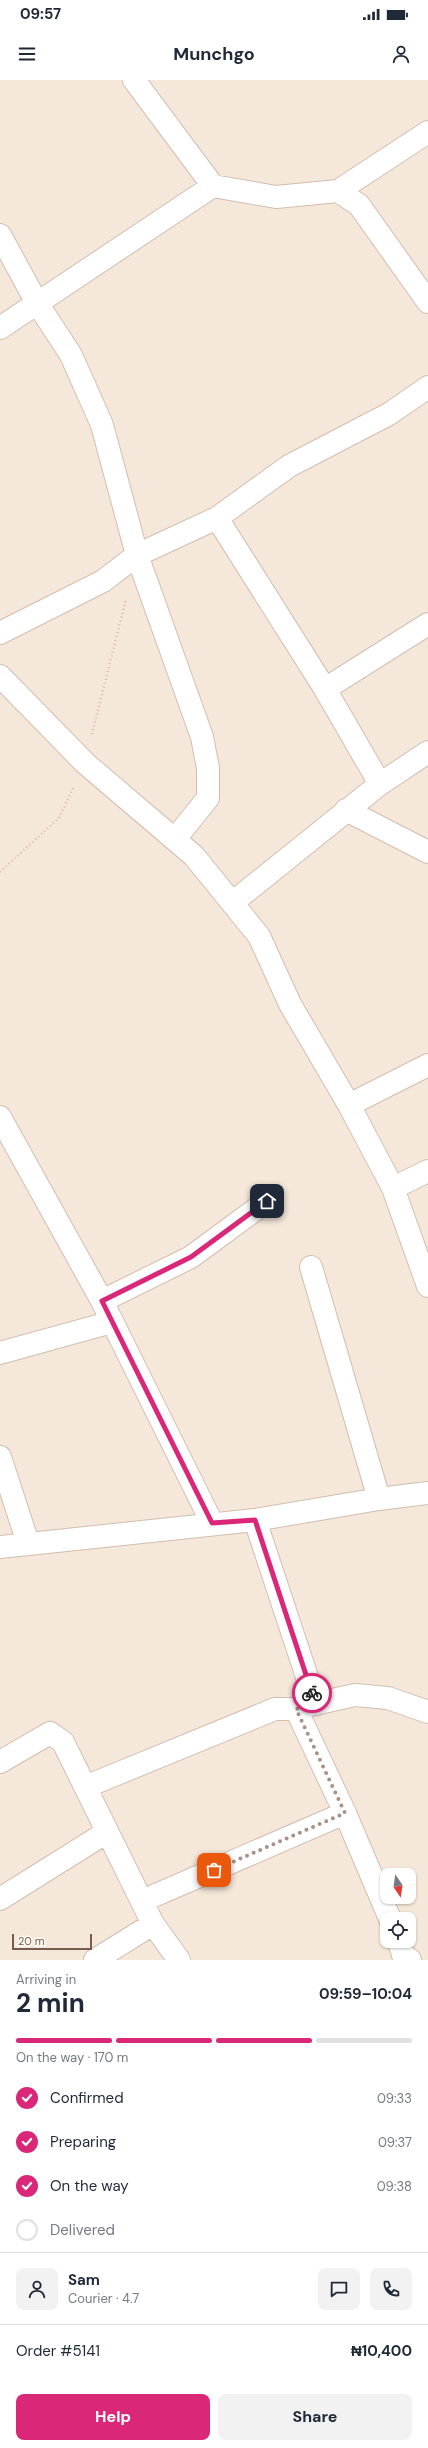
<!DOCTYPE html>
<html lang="en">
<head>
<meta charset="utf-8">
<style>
  body { margin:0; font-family:"DM Sans",sans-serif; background:#f2f2f3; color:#1f2937; height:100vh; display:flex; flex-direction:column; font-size:15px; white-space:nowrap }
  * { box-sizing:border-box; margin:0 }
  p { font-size:13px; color:#747a83 }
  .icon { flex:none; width:22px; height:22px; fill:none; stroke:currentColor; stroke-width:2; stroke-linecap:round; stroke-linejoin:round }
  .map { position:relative; height:1880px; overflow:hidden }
  .details { display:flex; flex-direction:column; background:#fff; flex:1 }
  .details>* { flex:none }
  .needle { width:26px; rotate:167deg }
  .fabs { position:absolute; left:380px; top:1788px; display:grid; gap:8px }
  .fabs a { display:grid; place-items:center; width:36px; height:36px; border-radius:8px; background:#fff; box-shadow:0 1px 3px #0004; font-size:20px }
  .scale { position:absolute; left:12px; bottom:10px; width:80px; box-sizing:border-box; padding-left:4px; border:2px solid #7a5c4d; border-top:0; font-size:11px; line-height:14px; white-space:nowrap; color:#7a5c4d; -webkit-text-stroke:3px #fffaf3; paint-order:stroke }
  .pin { position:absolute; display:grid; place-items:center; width:34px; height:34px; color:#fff; margin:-17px; border-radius:8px; box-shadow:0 2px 6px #0006 }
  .courier { position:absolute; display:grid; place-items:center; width:40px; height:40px; margin:-20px; border:3px solid #db2777; border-radius:50%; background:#fff; color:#222; box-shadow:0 1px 5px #0007 }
  .summary em { font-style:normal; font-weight:700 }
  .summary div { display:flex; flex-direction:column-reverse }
  .summary { display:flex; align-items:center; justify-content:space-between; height:68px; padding:0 16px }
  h1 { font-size:26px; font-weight:700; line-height:30px }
  .bar { display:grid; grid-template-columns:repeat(4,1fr); gap:6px 4px; align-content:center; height:48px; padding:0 16px }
  .bar i { height:5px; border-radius:3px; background:#e0e1e3 }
  .bar .selected { background:#db2777 }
  .bar p { grid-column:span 4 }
  .line { display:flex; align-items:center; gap:10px; padding:0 16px; border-top:1px solid #e0e1e3 }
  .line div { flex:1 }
  .round { display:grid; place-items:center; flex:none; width:42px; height:42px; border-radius:8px; background:#f2f2f3 }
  ol { padding:0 16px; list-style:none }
  li { display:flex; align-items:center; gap:12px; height:44px }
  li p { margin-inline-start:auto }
  li .icon { padding:4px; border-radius:50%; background:#db2777; color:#fff; stroke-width:4 }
  li:last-child { color:#747a83 }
  li i { width:22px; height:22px; border:2px solid #e0e1e3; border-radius:50% }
  .cta { display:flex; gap:8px; margin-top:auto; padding:8px 16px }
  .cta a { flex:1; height:46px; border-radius:8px; background:#db2777; color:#fff; font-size:16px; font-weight:700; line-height:46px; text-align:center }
  .cta a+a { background:#f2f2f3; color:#1f2937 }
  .status { display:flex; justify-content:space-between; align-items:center; height:28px; padding:0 20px; background:#fff; direction:ltr }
  .status svg { height:11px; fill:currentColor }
  header { display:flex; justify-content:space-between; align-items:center; height:52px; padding:0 16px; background:#fff; font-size:18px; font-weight:700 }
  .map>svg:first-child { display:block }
  .residential { fill:#f5e8da; fill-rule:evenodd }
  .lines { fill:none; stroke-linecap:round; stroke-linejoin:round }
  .minor-casing { stroke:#d1beb0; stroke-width:24 }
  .tertiary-casing { stroke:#d1beb0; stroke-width:24 }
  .path { stroke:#d9b8a5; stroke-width:2.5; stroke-dasharray:1 3; stroke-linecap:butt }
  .minor { stroke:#fff; stroke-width:22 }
  .tertiary { stroke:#fff; stroke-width:22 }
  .done { stroke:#a89285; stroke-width:4; stroke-dasharray:0 7.2 }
  .route { stroke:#db2777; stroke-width:5 }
</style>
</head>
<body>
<div class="status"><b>09:57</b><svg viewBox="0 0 49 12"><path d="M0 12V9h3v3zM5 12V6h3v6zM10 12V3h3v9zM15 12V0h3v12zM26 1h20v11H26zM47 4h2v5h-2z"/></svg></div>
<header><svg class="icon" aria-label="menu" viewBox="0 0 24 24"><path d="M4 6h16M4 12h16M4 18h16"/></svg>Munchgo<svg class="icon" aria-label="person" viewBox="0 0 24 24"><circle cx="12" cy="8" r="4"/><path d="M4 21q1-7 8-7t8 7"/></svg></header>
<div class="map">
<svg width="428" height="1880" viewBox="0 0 428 1880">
  <rect width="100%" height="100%" fill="#fdf6ec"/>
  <path class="residential" d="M0,0H428V1880H0ZM387,1795H409V1817H387ZM387,1839H409V1861H387Z"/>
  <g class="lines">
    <g class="minor-casing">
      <path id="minor" d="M134,0L213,106L276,117L338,111L359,125L428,222
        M338,111L428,52
        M0,155L37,223L71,275L102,345L137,475L202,657L208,688V718L175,759
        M0,248L213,106
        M217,438L325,609L380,704
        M0,553L103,501L137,475L217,438L289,386L389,334L428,307
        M0,596L85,683L194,776L259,856L290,924L349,1025L393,1108L428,1206
        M325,609L428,544
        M346,730L428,772
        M232,823L380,704L428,672
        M349,1025L428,985
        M0,1037L102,1221L212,1443
        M393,1108L428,1091
        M311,1187L379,1419
        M102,1221L191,1177L267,1121
        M0,1273L112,1242
        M0,1377L28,1463
        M255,1440L316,1624
        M301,1627L355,1615L388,1618L428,1632
        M0,1682L50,1653L63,1662L153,1844L179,1880
        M85,1707L275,1629H296L345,1733L390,1839
        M0,1819L107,1752
        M142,1821L345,1733
        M399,1861L403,1875L410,1880
        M95,1880L153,1844"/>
    </g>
    <g class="tertiary-casing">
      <path id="tertiary" d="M0,1467L255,1440L379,1419L428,1413"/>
    </g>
    <path class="path" d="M92,654L126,519
      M0,792L59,738L74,706"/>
    <use href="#minor" class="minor"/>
    <use href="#tertiary" class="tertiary"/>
  </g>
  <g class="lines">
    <path class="done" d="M214,1790L345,1733L296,1629L316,1624L312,1613"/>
    <path class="route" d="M267,1121L191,1177L102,1221L212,1443L255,1440L312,1613"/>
  </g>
</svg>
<div class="fabs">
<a><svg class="needle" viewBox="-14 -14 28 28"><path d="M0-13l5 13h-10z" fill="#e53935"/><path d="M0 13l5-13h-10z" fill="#747a83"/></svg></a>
<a><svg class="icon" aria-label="locate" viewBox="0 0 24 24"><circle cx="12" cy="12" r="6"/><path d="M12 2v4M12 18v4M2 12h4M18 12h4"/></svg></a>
</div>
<div class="scale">20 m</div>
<div class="pin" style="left:214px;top:1790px;background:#ea580c"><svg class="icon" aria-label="bag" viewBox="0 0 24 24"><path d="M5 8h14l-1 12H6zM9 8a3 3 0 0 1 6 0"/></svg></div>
<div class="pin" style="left:267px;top:1121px;background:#1f2937"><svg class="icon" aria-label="home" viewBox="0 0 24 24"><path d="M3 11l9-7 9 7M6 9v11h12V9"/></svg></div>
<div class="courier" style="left:312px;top:1613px"><svg class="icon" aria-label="bike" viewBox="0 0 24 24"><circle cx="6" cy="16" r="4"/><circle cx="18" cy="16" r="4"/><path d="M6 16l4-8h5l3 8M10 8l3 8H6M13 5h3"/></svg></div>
</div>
<section class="details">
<div class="summary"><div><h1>2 min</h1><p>Arriving in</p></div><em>09:59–10:04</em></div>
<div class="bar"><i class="selected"></i><i class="selected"></i><i class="selected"></i><i></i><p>On the way · 170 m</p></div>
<ol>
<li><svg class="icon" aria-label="check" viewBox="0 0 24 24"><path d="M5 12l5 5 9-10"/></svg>Confirmed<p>09:33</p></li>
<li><svg class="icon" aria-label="check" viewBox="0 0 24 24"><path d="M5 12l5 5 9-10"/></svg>Preparing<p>09:37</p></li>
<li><svg class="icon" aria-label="check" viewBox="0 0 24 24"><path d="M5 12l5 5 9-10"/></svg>On the way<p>09:38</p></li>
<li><i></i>Delivered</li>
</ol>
<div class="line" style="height:72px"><a class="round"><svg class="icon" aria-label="person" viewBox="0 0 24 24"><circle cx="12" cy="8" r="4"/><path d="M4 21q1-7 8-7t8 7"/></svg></a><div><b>Sam</b><p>Courier · 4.7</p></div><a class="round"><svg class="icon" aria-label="chat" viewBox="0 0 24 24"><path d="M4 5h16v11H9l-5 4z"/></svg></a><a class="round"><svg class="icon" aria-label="phone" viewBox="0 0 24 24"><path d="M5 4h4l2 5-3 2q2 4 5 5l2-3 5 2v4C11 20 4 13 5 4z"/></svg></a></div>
<div class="line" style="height:52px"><div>Order #5141</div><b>₦10,400</b></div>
<div class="cta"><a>Help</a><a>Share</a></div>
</section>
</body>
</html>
